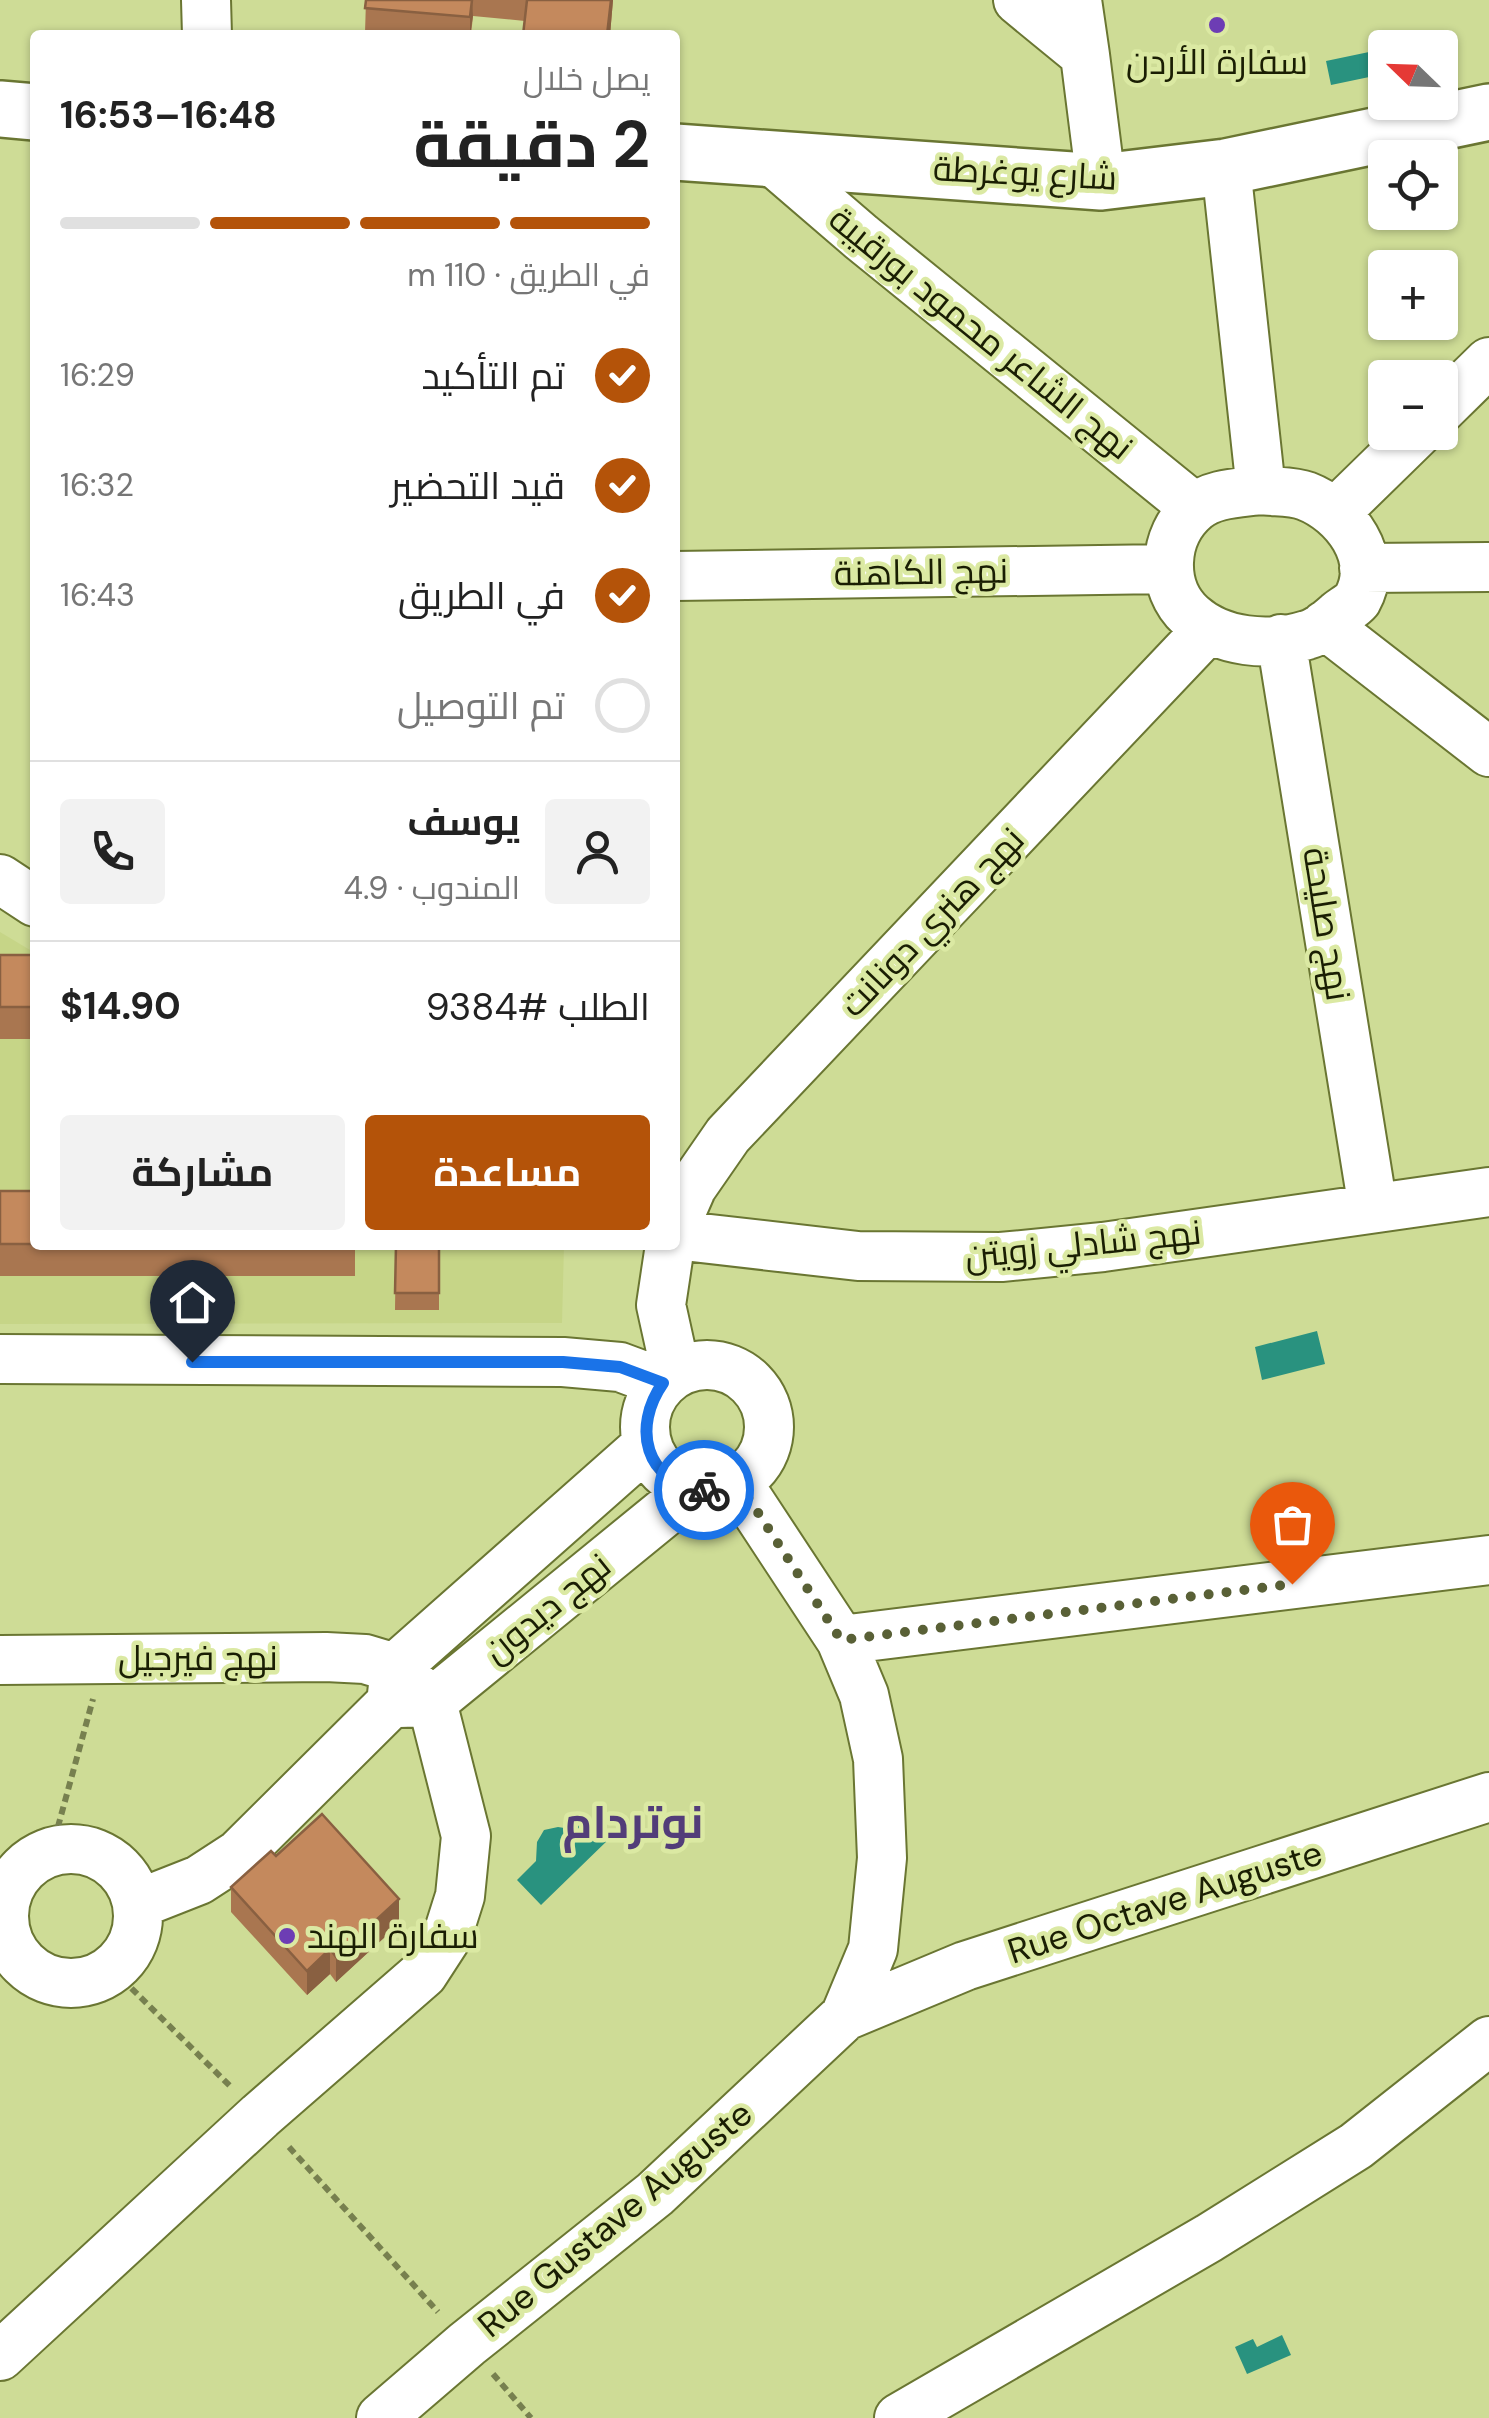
<!DOCTYPE html>
<html lang="ar">
<head>
<meta charset="utf-8">
<style>
  body { margin:0; font-family:"DM Sans",Cairo,sans-serif; background:#f2f2f2; color:#222; direction:rtl; height:100vh; display:flex; flex-direction:column; font-size:38px; white-space:nowrap }
  * { box-sizing:border-box; margin:0 }
  p { font-size:32px; color:#767676 }
  .icon { flex:none; width:55px; height:55px; fill:none; stroke:currentColor; stroke-width:2; stroke-linecap:round; stroke-linejoin:round }
  .map { position:relative; flex:1; overflow:hidden; direction:ltr }
  .sheet { position:absolute; left:30px; top:30px; width:650px; height:1220px; display:flex; flex-direction:column; background:#fff; border-radius:10px; box-shadow:0 2px 8px #0004; direction:rtl }
  .sheet>* { flex:none }
  .needle { width:65px; rotate:293deg }
  .buttons { position:absolute; left:1368px; top:30px; display:grid; gap:20px }
  .buttons a { display:grid; place-items:center; width:90px; height:90px; border-radius:10px; background:#fff; box-shadow:0 2px 8px #0004; font-size:50px }
  .pin { position:absolute; display:grid; place-items:center; width:85px; height:85px; color:#fff; margin:-102px -42px; border-radius:50% 50% 50% 0; rotate:-45deg; box-shadow:0 0 10px #0007 }
  .pin .icon { rotate:45deg }
  .courier { position:absolute; display:grid; place-items:center; width:100px; height:100px; margin:-50px; border:8px solid #1a73e8; border-radius:50%; background:#fff; color:#222; box-shadow:0 2px 12px #0007 }
  .head em { font-style:normal; font-weight:700 }
  .head div { display:flex; flex-direction:column-reverse }
  .head { display:flex; align-items:center; justify-content:space-between; height:170px; padding:0 30px }
  h1 { font-size:65px; font-weight:700; line-height:75px }
  .bar { display:grid; grid-template-columns:repeat(4,1fr); gap:15px 10px; align-content:center; height:120px; padding:0 30px }
  .bar i { height:12px; border-radius:8px; background:#e0e0e0 }
  .bar .active { background:#b45309 }
  .bar p { grid-column:span 4 }
  .line { display:flex; align-items:center; gap:25px; padding:0 30px; border-top:2px solid #e0e0e0 }
  .line div { flex:1 }
  .round { display:grid; place-items:center; flex:none; width:105px; height:105px; border-radius:10px; background:#f2f2f2 }
  ol { padding:0 30px; list-style:none }
  li { display:flex; align-items:center; gap:30px; height:110px }
  li p { margin-inline-start:auto }
  li .icon { padding:10px; border-radius:50%; background:#b45309; color:#fff; stroke-width:4 }
  li:last-child { color:#767676 }
  li i { width:55px; height:55px; border:5px solid #e0e0e0; border-radius:50% }
  .button { display:flex; gap:20px; margin-top:auto; padding:20px 30px }
  .button a { flex:1; height:115px; border-radius:10px; background:#b45309; color:#fff; font-size:40px; font-weight:700; line-height:115px; text-align:center }
  .button a+a { background:#f2f2f2; color:#222 }
  .map>svg:first-child { display:block }
  .built { fill:#c6d587 }
  .water { fill:#29927f }
  .lines { fill:none; stroke-linecap:round; stroke-linejoin:round }
  .minor-casing { stroke:#6a7632; stroke-width:52 }
  .major-casing { stroke:#6a7632; stroke-width:60 }
  .path { stroke:#77804f; stroke-width:6; stroke-dasharray:8 5; stroke-linecap:butt }
  .minor { stroke:#fff; stroke-width:48 }
  .major { stroke:#fff; stroke-width:55 }
  .wall { fill:#a97650 }
  .shaded-wall { fill:#896041 }
  .building { fill:#c4895d; stroke:#896041; stroke-width:2.5 }
  .done { stroke:#596036; stroke-width:10; stroke-dasharray:0 18 }
  .route { stroke:#1a73e8; stroke-width:12 }
  .poi-dot { fill:#6d3db4; stroke:#dbe9a3; stroke-width:4 }
  .labels { text-anchor:middle; dominant-baseline:central; stroke-width:9; stroke-linejoin:round; paint-order:stroke }
  .poi-label { font-size:35px; fill:#1a1e03; stroke:#dbe9a3 }
  .street-label { font-size:35px; fill:#1a1e03; stroke:#dbe9a3 }
  .district-label { font-size:45px; font-weight:bold; fill:#523d79; stroke:#dbe9a3 }
</style>
</head>
<body>
<div class="map">
<svg width="1489" height="2418" viewBox="0 0 1489 2418">
  <rect width="100%" height="100%" fill="#cedc96"/>
  <path class="built" d="M0,932L35,953V1245H564L562,1323L0,1324Z"/>
  <path class="water" d="M1369,52L1374,76L1331,85L1326,61Z
    M1317,1331L1325,1364L1262,1380L1255,1347Z
    M587,1814L610,1838L541,1905L517,1880L536,1861L537,1842L544,1830L558,1827L571,1829Z
    M1282,2335L1291,2355L1247,2374L1235,2347L1253,2339L1257,2347Z"/>
  <g class="lines">
    <g class="minor-casing">
      <path id="minor" d="M206,0L207,35
        M1018,0L1085,55L1101,182
        M1077,0L1085,55
        M768,157L861,237L1195,508
        M1226,167L1261,490
        M1440,410L1489,362
        M1261,490C1275,492 1293,491 1306,496C1345,511 1381,558 1357,600C1353,605 1344,610 1339,614C1330,622 1319,632 1307,635C1269,647 1221,643 1191,616C1160,588 1162,536 1195,508C1212,493 1239,493 1261,490Z
        M1335,513L1418,432
        M1364,568L1489,567
        M675,576L1167,569
        M1325,625L1489,752
        M1281,639L1373,1208
        M0,879L35,902
        M675,1226L692,1187L728,1135L1207,630
        M675,1235L858,1256L1001,1257L1103,1247L1489,1192
        M670,1245L661,1305L676,1373
        M0,1359L563,1362L620,1367L663,1383
        M645 1427a62 62 0 1 1 124 0a62 62 0 1 1-124 0Z
        M737,1482L841,1640L864,1695L878,1759L882,1858L873,1949L845,2016
        M841,1640L1489,1560
        M0,1660L326,1657L365,1659L395,1668L432,1702L466,1836L460,1896L447,1937L423,1974L260,2116L0,2356
        M399,1703L432,1702L693,1489
        M4 1916a67 67 0 1 1 134 0a67 67 0 1 1-134 0Z
        M138,1904L199,1880L239,1854L391,1703L395,1668L647,1445
        M381,2418L467,2344L655,2194L845,2016L965,1966L1489,1797
        M899,2418L1209,2238L1356,2146L1489,2041"/>
    </g>
    <g class="major-casing">
      <path id="major" d="M0,109L35,112
        M675,152L1101,182L1226,167L1489,112"/>
    </g>
    <path class="path" d="M51,1852L93,1699
      M113,1970L232,2088
      M289,2147L438,2312
      M493,2374L531,2418"/>
    <use href="#minor" class="minor"/>
    <use href="#major" class="major"/>
  </g>
  <path class="wall" d="M366,0H613L610,35H523L525,21L473,16L471,35H391L365,33Z
    M0,955H35V1039H0Z
    M0,1191L355,1245V1276H0Z
    M396,1245H439V1310H395Z
    M276,1856L399,1924L336,1982L330,1974L307,1995L231,1912V1887Z"/>
  <path class="shaded-wall" d="M472,0L473,16L470,35V17Z
    M611,0H613L610,35H607Z
    M399,1899V1924L336,1982V1957Z
    M330,1949V1974L307,1995V1971Z"/>
  <path class="building" d="M366,0H472L470,17L365,8Z
    M527,0H611L607,35H523Z
    M0,955H35V1007H0Z
    M0,1191H35V1244H0Z
    M396,1245H439V1293H395Z
    M322,1814L399,1899L336,1957L330,1949L307,1971L231,1887L271,1851L276,1856Z"/>
  <g class="lines">
    <path class="done" d="M704,1490L738,1482L841,1640L1292,1584"/>
    <path class="route" d="M192,1362H563L620,1367L663,1383C632,1427 644,1483 704,1490"/>
  </g>
  <g class="poi-dot">
    <circle cx="1217" cy="25" r="10"/>
    <circle cx="287" cy="1936" r="10"/>
  </g>
  <g class="labels">
    <g class="poi-label">
      <text x="1217" y="62">سفارة الأردن</text>
      <text x="307" y="1936" text-anchor="start">سفارة الهند</text>
    </g>
    <g class="street-label">
      <text transform="translate(1025 173) rotate(3)">شارع يوغرطة</text>
      <text transform="translate(981 333) rotate(39)">نهج الشاعر محمود بورقيبة</text>
      <text transform="translate(921 572) rotate(-1)">نهج الكاهنة</text>
      <text transform="translate(932 922) rotate(-46)">نهج هنري دونانت</text>
      <text transform="translate(1327 924) rotate(81)">نهج صليحة</text>
      <text transform="translate(1083 1244) rotate(-6)">نهج شادلي زويتن</text>
      <text transform="translate(547 1608) rotate(-39)">نهج ديدون</text>
      <text x="198" y="1658">نهج فيرجيل</text>
      <text transform="translate(1165 1902) rotate(-18)">Rue Octave Auguste</text>
      <text transform="translate(615 2219) rotate(-40)">Rue Gustave Auguste</text>
    </g>
    <g class="district-label">
      <text x="633" y="1822">نوتردام</text>
    </g>
  </g>
</svg>
<div class="buttons">
<a><svg class="needle" viewBox="-14 -14 28 28"><path d="M0-13l5 13h-10z" fill="#e53935"/><path d="M0 13l5-13h-10z" fill="#767676"/></svg></a>
<a><svg class="icon" aria-label="locate" viewBox="0 0 24 24"><circle cx="12" cy="12" r="6"/><path d="M12 2v4M12 18v4M2 12h4M18 12h4"/></svg></a>
<a>+</a>
<a>−</a>
</div>
<div class="pin" style="left:1292px;top:1584px;background:#ea580c"><svg class="icon" aria-label="bag" viewBox="0 0 24 24"><path d="M5 8h14l-1 12H6zM9 8a3 3 0 0 1 6 0"/></svg></div>
<div class="pin" style="left:192px;top:1362px;background:#1f2937"><svg class="icon" aria-label="home" viewBox="0 0 24 24"><path d="M3 11l9-7 9 7M6 9v11h12V9"/></svg></div>
<div class="courier" style="left:704px;top:1490px"><svg class="icon" aria-label="bike" viewBox="0 0 24 24"><circle cx="6" cy="16" r="4"/><circle cx="18" cy="16" r="4"/><path d="M6 16l4-8h5l3 8M10 8l3 8H6M13 5h3"/></svg></div>
<section class="sheet">
<div class="head"><div><h1>2 دقيقة</h1><p>يصل خلال</p></div><em>16:48–16:53</em></div>
<div class="bar"><i class="active"></i><i class="active"></i><i class="active"></i><i></i><p>في الطريق · 110 m</p></div>
<ol>
<li><svg class="icon" aria-label="check" viewBox="0 0 24 24"><path d="M5 12l5 5 9-10"/></svg>تم التأكيد<p>16:29</p></li>
<li><svg class="icon" aria-label="check" viewBox="0 0 24 24"><path d="M5 12l5 5 9-10"/></svg>قيد التحضير<p>16:32</p></li>
<li><svg class="icon" aria-label="check" viewBox="0 0 24 24"><path d="M5 12l5 5 9-10"/></svg>في الطريق<p>16:43</p></li>
<li><i></i>تم التوصيل</li>
</ol>
<div class="line" style="height:180px"><a class="round"><svg class="icon" aria-label="person" viewBox="0 0 24 24"><circle cx="12" cy="8" r="4"/><path d="M4 21q1-7 8-7t8 7"/></svg></a><div><b>يوسف</b><p>المندوب · 4.9</p></div><a class="round"><svg class="icon" aria-label="phone" viewBox="0 0 24 24"><path d="M5 4h4l2 5-3 2q2 4 5 5l2-3 5 2v4C11 20 4 13 5 4z"/></svg></a></div>
<div class="line" style="height:130px"><div>الطلب #9384</div><b>$14.90</b></div>
<div class="button"><a>مساعدة</a><a>مشاركة</a></div>
</section>
</div>
</body>
</html>
